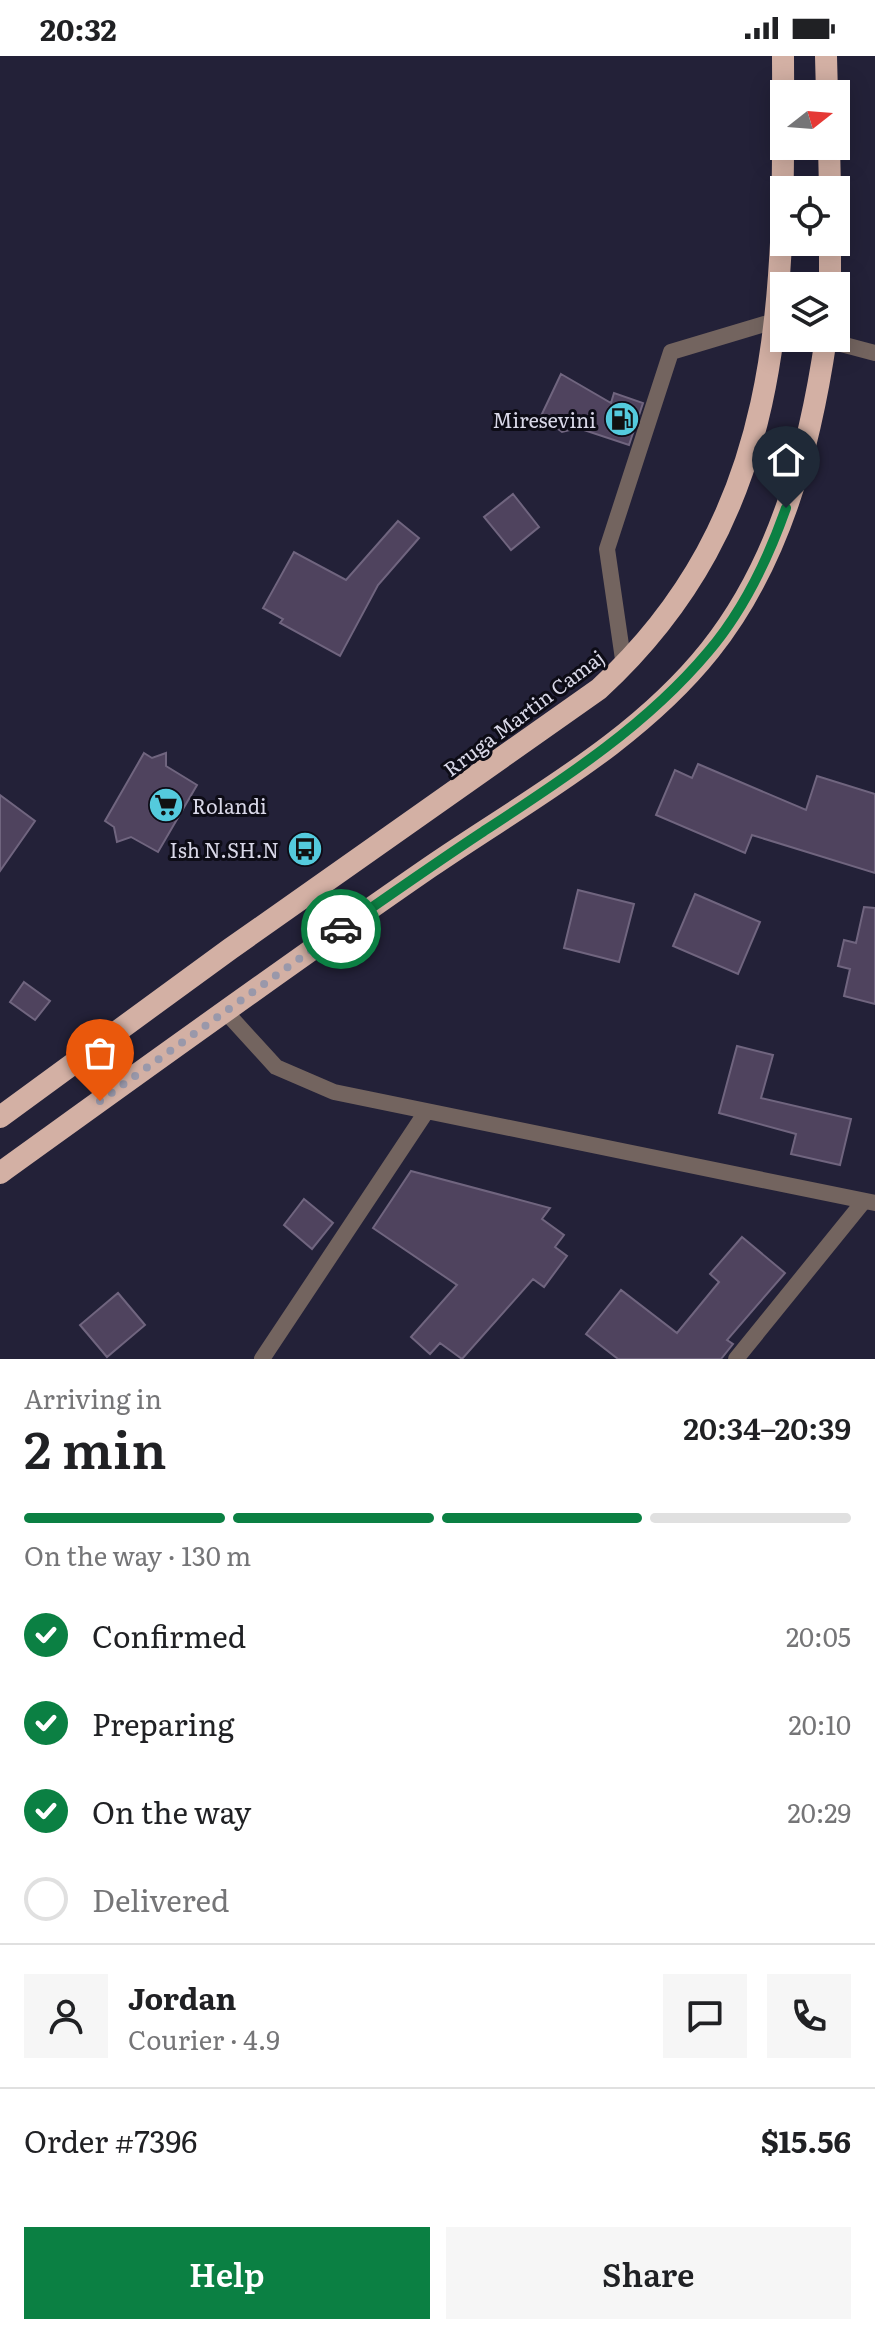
<!DOCTYPE html>
<html lang="en">
<head>
<meta charset="utf-8">
<style>
  body { margin:0; font-family:Literata,serif; background:#f6f6f6; color:#202124; height:100vh; display:flex; flex-direction:column; font-size:30px; white-space:nowrap }
  * { box-sizing:border-box; margin:0 }
  p { font-size:26px; color:#757577 }
  .icon { flex:none; width:44px; height:44px; fill:none; stroke:currentColor; stroke-width:2; stroke-linecap:round; stroke-linejoin:round }
  .map { position:relative; height:1303px; overflow:hidden }
  .details { display:flex; flex-direction:column; background:#fff; flex:1 }
  .details>* { flex:none }
  .needle { width:52px; rotate:73deg }
  .controls { position:absolute; left:770px; top:24px; display:grid; gap:16px }
  .controls a { display:grid; place-items:center; width:80px; height:80px; border-radius:0px; background:#fff; box-shadow:0 4px 20px #0003; font-size:40px }
  .pin { position:absolute; display:grid; place-items:center; width:68px; height:68px; color:#fff; margin:-82px -34px; border-radius:50% 50% 50% 0; rotate:-45deg; box-shadow:0 0 8px #0007 }
  .pin .icon { rotate:45deg }
  .courier { position:absolute; display:grid; place-items:center; width:80px; height:80px; margin:-40px; border:6px solid #0b8043; border-radius:50%; background:#fff; color:#222; box-shadow:0 2px 10px #0007 }
  .summary em { font-style:normal; font-weight:600 }
  .summary div { display:flex; flex-direction:column-reverse }
  .summary { display:flex; align-items:center; justify-content:space-between; height:136px; padding:0 24px }
  h1 { font-size:52px; font-weight:600; line-height:60px }
  .bar { display:grid; grid-template-columns:repeat(4,1fr); gap:12px 8px; align-content:center; height:96px; padding:0 24px }
  .bar i { height:10px; border-radius:6px; background:#e0e0e0 }
  .bar .current { background:#0b8043 }
  .bar p { grid-column:span 4 }
  .line { display:flex; align-items:center; gap:20px; padding:0 24px; border-top:2px solid #e0e0e0 }
  .line div { flex:1 }
  .round { display:grid; place-items:center; flex:none; width:84px; height:84px; border-radius:0px; background:#f6f6f6 }
  ol { padding:0 24px; list-style:none }
  li { display:flex; align-items:center; gap:24px; height:88px }
  li p { margin-inline-start:auto }
  li .icon { padding:8px; border-radius:50%; background:#0b8043; color:#fff; stroke-width:4 }
  li:last-child { color:#757577 }
  li i { width:44px; height:44px; border:4px solid #e0e0e0; border-radius:50% }
  .button { display:flex; gap:16px; margin-top:auto; padding:16px 24px }
  .button a { flex:1; height:92px; border-radius:0px; background:#0b8043; color:#fff; font-size:32px; font-weight:600; line-height:92px; text-align:center }
  .button a+a { background:#f6f6f6; color:#202124 }
  .status { display:flex; justify-content:space-between; align-items:center; height:56px; padding:0 40px; background:#fff; direction:ltr }
  .status svg { height:22px; fill:currentColor }
  .map>svg:first-child { display:block }
  .building { fill:#4f435e; stroke:#70657f; stroke-width:2 }
  .lines { fill:none; stroke-linecap:round; stroke-linejoin:round }
  .service { stroke:#73645f; stroke-width:16 }
  .minor { stroke:#73645f; stroke-width:16 }
  .trunk { stroke:#d3b0a4; stroke-width:22 }
  .done { stroke:#9998aa; stroke-width:8; stroke-dasharray:0 14.4 }
  .route { stroke:#0b8043; stroke-width:10 }
  .labels { text-anchor:middle; dominant-baseline:central; stroke-width:6; stroke-linejoin:round; paint-order:stroke }
  .poi-label { font-size:20px; fill:#d9d8e8; stroke:#0d0c16; text-anchor:end }
  .street-label { font-size:20px; fill:#d9d8e8; stroke:#0d0c16 }
</style>
</head>
<body>
<div class="status"><b>20:32</b><svg viewBox="0 0 49 12"><path d="M0 12V9h3v3zM5 12V6h3v6zM10 12V3h3v9zM15 12V0h3v12zM26 1h20v11H26zM47 4h2v5h-2z"/></svg></div>
<div class="map">
<svg width="875" height="1303" viewBox="0 0 875 1303">
  <rect width="100%" height="100%" fill="#232138"/>
  <path class="building" d="M561,318L611,347L614,337L643,347L629,389L578,372L562,376L541,360Z
    M513,438L539,471L511,494L484,461Z
    M398,465L419,482L378,529L340,600L280,567L283,563L263,552L294,496L346,524Z
    M144,697L152,702L166,697V710L197,729L158,796L131,781L117,786L114,771L105,765Z
    M698,708L806,754L817,720L875,738V817L752,779L745,797L656,759L675,714L692,722Z
    M0,739L35,765L0,815Z
    M578,834L634,848L619,906L564,892Z
    M695,838L760,866L738,918L673,890Z
    M864,851L875,852V948L844,940L850,913L838,910L844,884L856,887Z
    M24,926L50,945L35,964L10,946Z
    M737,990L773,999L761,1042L851,1063L840,1109L791,1098L796,1078L719,1057Z
    M411,1115L550,1152L542,1163L564,1179L555,1191L567,1200L544,1231L533,1223L462,1303L440,1287L430,1298L411,1281L457,1229L373,1172Z
    M304,1143L333,1167L312,1193L284,1169Z
    M742,1181L785,1217L727,1284L733,1288L721,1303H618L586,1278L621,1234L677,1277L719,1226L710,1218Z
    M118,1237L145,1269L107,1301L80,1269Z"/>
  <g class="lines">
    <path class="service" d="M826,284L875,297
      M624,610L607,493L671,296L778,264"/>
    <path class="minor" d="M225,955L276,1011L334,1036L875,1147
      M262,1303L426,1056
      M736,1303L864,1145"/>
    <path class="trunk" d="M826,0L827,38
      M829,90L830,134
      M830,230V186
      M0,1061L230,893L599,633C790,457 784,238 783,0
      M0,1117C143,1014 285,911 430,811C526,745 636,687 710,594C780,506 810,392 826,282"/>
  </g>
  <g class="lines">
    <path class="done" d="M100,1045L341,873"/>
    <path class="route" d="M341,873C387,841 434,808 481,777C562,724 645,671 708,596C743,555 768,503 786,452"/>
  </g>
  <defs>
    <g id="fuel-disc" transform="scale(1.8)"><circle r="9.5" fill="#54cadd" stroke="#0d0c16"/><path d="M-5.5-6h7V0h2V4h1.3V-2.5L3-4.5l.8-.8L6-3V5H2.5V1h-1V6h-7ZM-4.2-4.7v3.2H.2V-4.7Z" fill="#111"/></g>
    <g id="supermarket-disc" transform="scale(1.8)"><circle r="9.5" fill="#54cadd" stroke="#0d0c16"/><path d="M-6-5.5h2.5l.6 2H6L4.5 2H-2.5L-4.4-4H-6ZM-1.5 3.2a1.3 1.3 0 1 0 .1 0ZM3 3.2a1.3 1.3 0 1 0 .1 0Z" fill="#111"/></g>
    <g id="bus-disc" transform="scale(1.8)"><circle r="9.5" fill="#54cadd" stroke="#0d0c16"/><path d="M-5-6H5V4H4V6H2V4H-2V6H-4V4H-5ZM-3.5-4V0h7V-4ZM-3.5 1.2v1.5H-2V1.2ZM2 1.2v1.5H3.5V1.2Z" fill="#111"/></g>
  </defs>
  <g fill-rule="evenodd">
    <use href="#fuel-disc" x="622" y="363"/>
    <use href="#supermarket-disc" x="166" y="749"/>
    <use href="#bus-disc" x="305" y="793"/>
  </g>
  <g class="labels">
    <g class="poi-label">
      <text x="596" y="363">Miresevini</text>
      <text x="192" y="749" text-anchor="start">Rolandi</text>
      <text x="279" y="793">Ish N.SH.N</text>
    </g>
    <g class="street-label">
      <text transform="translate(523 656) rotate(-37)">Rruga Martin Camaj</text>
    </g>
  </g>
</svg>
<div class="controls">
<a><svg class="needle" viewBox="-14 -14 28 28"><path d="M0-13l5 13h-10z" fill="#e53935"/><path d="M0 13l5-13h-10z" fill="#757577"/></svg></a>
<a><svg class="icon" aria-label="locate" viewBox="0 0 24 24"><circle cx="12" cy="12" r="6"/><path d="M12 2v4M12 18v4M2 12h4M18 12h4"/></svg></a>
<a><svg class="icon" aria-label="layers" viewBox="0 0 24 24"><path d="M12 4l9 5-9 5-9-5zM3 14l9 5 9-5"/></svg></a>
</div>
<div class="pin" style="left:100px;top:1045px;background:#ea580c"><svg class="icon" aria-label="bag" viewBox="0 0 24 24"><path d="M5 8h14l-1 12H6zM9 8a3 3 0 0 1 6 0"/></svg></div>
<div class="pin" style="left:786px;top:452px;background:#1f2937"><svg class="icon" aria-label="home" viewBox="0 0 24 24"><path d="M3 11l9-7 9 7M6 9v11h12V9"/></svg></div>
<div class="courier" style="left:341px;top:873px"><svg class="icon" aria-label="car" viewBox="0 0 24 24"><path d="M5 17H2v-5l4-1 3-4h7l3 4 3 1v5h-3M9 17h6M6 11h13"/><circle cx="7" cy="17" r="2"/><circle cx="17" cy="17" r="2"/></svg></div>
</div>
<section class="details">
<div class="summary"><div><h1>2 min</h1><p>Arriving in</p></div><em>20:34–20:39</em></div>
<div class="bar"><i class="current"></i><i class="current"></i><i class="current"></i><i></i><p>On the way · 130 m</p></div>
<ol>
<li><svg class="icon" aria-label="check" viewBox="0 0 24 24"><path d="M5 12l5 5 9-10"/></svg>Confirmed<p>20:05</p></li>
<li><svg class="icon" aria-label="check" viewBox="0 0 24 24"><path d="M5 12l5 5 9-10"/></svg>Preparing<p>20:10</p></li>
<li><svg class="icon" aria-label="check" viewBox="0 0 24 24"><path d="M5 12l5 5 9-10"/></svg>On the way<p>20:29</p></li>
<li><i></i>Delivered</li>
</ol>
<div class="line" style="height:144px"><a class="round"><svg class="icon" aria-label="person" viewBox="0 0 24 24"><circle cx="12" cy="8" r="4"/><path d="M4 21q1-7 8-7t8 7"/></svg></a><div><b>Jordan</b><p>Courier · 4.9</p></div><a class="round"><svg class="icon" aria-label="chat" viewBox="0 0 24 24"><path d="M4 5h16v11H9l-5 4z"/></svg></a><a class="round"><svg class="icon" aria-label="phone" viewBox="0 0 24 24"><path d="M5 4h4l2 5-3 2q2 4 5 5l2-3 5 2v4C11 20 4 13 5 4z"/></svg></a></div>
<div class="line" style="height:104px"><div>Order #7396</div><b>$15.56</b></div>
<div class="button"><a>Help</a><a>Share</a></div>
</section>
</body>
</html>
